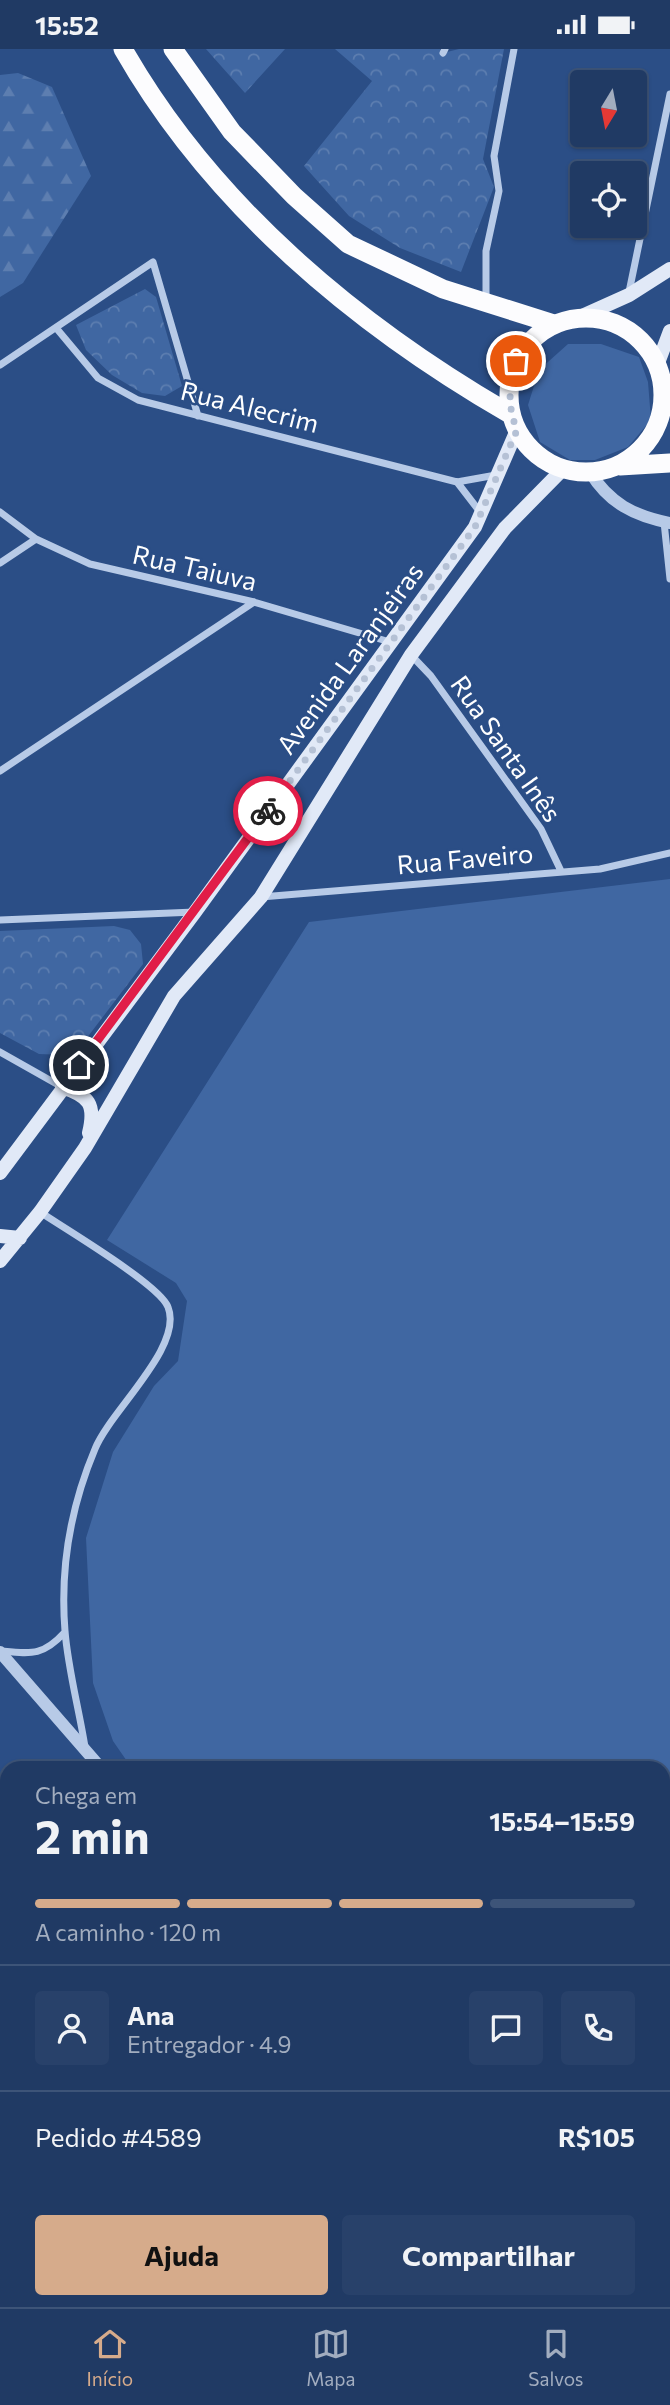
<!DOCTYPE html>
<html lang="pt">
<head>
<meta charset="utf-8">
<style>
  body { margin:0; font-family:Commissioner,sans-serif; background:#28416a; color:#f1f3f6; height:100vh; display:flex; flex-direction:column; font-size:26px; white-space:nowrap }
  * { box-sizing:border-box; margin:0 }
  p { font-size:23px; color:#a2adbf }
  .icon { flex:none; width:38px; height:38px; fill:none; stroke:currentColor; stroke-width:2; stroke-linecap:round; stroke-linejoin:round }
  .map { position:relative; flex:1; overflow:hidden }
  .drawer { position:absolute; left:0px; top:1712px; width:670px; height:548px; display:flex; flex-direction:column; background:#203a64; border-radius:21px 21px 0 0; box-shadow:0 2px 5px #0004,0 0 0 2px #3d5478 }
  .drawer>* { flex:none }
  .needle { width:46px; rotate:190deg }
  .controls { position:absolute; left:570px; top:21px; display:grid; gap:14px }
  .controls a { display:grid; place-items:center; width:77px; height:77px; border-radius:7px; background:#203a64; box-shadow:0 2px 5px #0004,0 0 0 2px #3d5478; font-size:35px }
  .pin { position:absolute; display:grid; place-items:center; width:60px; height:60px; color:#fff; margin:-30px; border:4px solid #fff; border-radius:50%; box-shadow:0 2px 7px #0007 }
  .courier { position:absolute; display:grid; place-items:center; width:70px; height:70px; margin:-35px; border:5px solid #e11d48; border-radius:50%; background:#fff; color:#222; box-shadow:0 2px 9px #0007 }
  .head em { font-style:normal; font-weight:700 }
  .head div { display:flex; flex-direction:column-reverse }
  .head { display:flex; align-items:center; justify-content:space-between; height:119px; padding:0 35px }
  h1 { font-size:46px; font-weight:700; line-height:52px }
  .bar { display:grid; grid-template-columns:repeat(4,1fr); gap:10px 7px; align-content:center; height:84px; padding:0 35px }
  .bar i { height:9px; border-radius:5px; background:#3d5478 }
  .bar .on { background:#d6ab8b }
  .bar p { grid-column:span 4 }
  .line { display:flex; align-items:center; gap:18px; padding:0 35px; border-top:2px solid #3d5478 }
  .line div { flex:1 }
  .round { display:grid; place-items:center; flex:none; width:74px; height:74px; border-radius:7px; background:#28416a }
  .cta { display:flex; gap:14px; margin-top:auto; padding:14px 35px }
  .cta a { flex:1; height:80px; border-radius:7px; background:#d6ab8b; color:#111; font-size:28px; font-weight:700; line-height:80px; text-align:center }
  .cta a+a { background:#28416a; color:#f1f3f6 }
  .status { display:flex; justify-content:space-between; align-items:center; height:49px; padding:0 35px; background:#203a64; direction:ltr }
  .status svg { height:19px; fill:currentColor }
  .tab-bar { display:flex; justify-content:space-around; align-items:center; height:98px; border-top:2px solid #3d5478; background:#203a64; font-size:19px; color:#a2adbf }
  .tab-bar a { display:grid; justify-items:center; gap:4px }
  .tab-bar .on { color:#d6ab8b }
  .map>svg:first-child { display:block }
  .grass { fill:#4067a2 }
  .forest { fill:url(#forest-firs) }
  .park { fill:url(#park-crowns) }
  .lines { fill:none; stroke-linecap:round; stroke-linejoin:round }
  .minor { stroke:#b7cae7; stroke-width:7 }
  .tertiary { stroke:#b7cae7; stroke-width:12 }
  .secondary { stroke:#e1e9f7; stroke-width:14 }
  .trunk { stroke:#fcfcfe; stroke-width:19 }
  .done { stroke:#b5c1d5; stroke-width:7; stroke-dasharray:0 12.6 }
  .route { stroke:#e11d48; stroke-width:9 }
  .labels { text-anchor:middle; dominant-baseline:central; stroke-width:5; stroke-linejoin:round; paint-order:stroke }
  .street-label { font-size:26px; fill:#fff; stroke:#2b4e86 }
</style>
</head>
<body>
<div class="status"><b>15:52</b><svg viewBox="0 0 49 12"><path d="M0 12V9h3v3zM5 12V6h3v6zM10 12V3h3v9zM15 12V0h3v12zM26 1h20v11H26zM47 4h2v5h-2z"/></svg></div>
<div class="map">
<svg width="670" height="2258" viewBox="0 0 670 2258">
  <defs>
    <pattern id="forest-firs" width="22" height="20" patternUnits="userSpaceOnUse" patternTransform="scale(1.75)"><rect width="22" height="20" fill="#4067a2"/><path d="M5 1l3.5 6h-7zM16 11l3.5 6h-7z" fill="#5d7eb0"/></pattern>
    <pattern id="park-crowns" width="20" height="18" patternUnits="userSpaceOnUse" patternTransform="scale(1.75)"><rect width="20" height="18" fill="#4067a2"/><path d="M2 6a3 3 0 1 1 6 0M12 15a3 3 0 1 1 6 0" fill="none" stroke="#5d7eb0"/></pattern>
  </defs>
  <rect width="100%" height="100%" fill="#2b4e86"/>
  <path class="grass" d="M568,295H601L639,308L648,333L651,371L628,398L595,411H570L540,393L528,356L539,321Z
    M670,830V1831L663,1839V1718H131L113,1692L93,1634L86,1489L113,1403L154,1337L178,1312L187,1252L176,1234L107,1191L309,873Z"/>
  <path class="forest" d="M18,24L52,38L91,127L23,234L0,248V26Z"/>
  <path class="park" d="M206,0H285L245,44Z
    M335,0H440L443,4L459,0H504L483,110L494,138L461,223L400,199L349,167L304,117L372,32Z
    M145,240L156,248L182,337L165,347L142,344L112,326L86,301L76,276Z
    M114,877L130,881L141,895L143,915L83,994L67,1006L39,1005L0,984V882Z"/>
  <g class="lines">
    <path class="minor" d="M443,4L445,0
      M629,243L670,45
      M486,251V202L499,142L494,107L514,0
      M57,280L98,329L138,351L457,433L496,426
      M0,316L153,213L198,367
      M457,433L480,463
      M0,463L36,490L90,515L254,553L390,593
      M664,473L670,530
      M0,514L36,490
      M411,606L431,627L541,780L561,822
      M0,722L254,553
      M261,848L600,820L670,804
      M0,871L195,863
      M0,1003L62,1038
      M40,1163C64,1179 160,1236 168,1258C184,1298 110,1362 95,1400C71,1457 60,1520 65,1582C68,1620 79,1660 85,1698
      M1,1602C32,1605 43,1607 65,1583
      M664,1847L670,1860
      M0,1911L7,1919
      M0,2132L7,2126
      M0,2217L7,2225
      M31,2252L36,2258
      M295,2252L300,2258"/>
    <path class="tertiary" d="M590,423C609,454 634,467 670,474
      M0,1603L100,1718
      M559,2252L564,2258
      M586,2252L589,2258
      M620,2252L623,2258"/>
    <path class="secondary" d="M580,268L629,246L670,220
      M658,314L670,282
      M62,1038C89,1047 96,1055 89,1084
      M0,1124L195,863L475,478L517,381
      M0,1187L20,1189
      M0,1212L40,1163L85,1099L174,947L261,848L411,606L505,479L563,420"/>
    <path class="trunk" d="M123,0C212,156 356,276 510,365
      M173,0L232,83L294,147L348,195L443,240L554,275
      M509 346a77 77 0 1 1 154 0a77 77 0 1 1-154 0Z
      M620,417L670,414"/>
  </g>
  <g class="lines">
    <path class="done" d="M268,762L475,478L517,381C507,356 509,337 516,312"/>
    <path class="route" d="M79,1016L268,762"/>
  </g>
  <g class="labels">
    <g class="street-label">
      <text transform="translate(250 357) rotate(14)">Rua Alecrim</text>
      <text transform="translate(195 518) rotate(13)">Rua Taiuva</text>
      <text transform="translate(349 609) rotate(-54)">Avenida Laranjeiras</text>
      <text transform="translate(507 699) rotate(55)">Rua Santa Inês</text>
      <text transform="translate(465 809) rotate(-5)">Rua Faveiro</text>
    </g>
  </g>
</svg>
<div class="controls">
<a><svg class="needle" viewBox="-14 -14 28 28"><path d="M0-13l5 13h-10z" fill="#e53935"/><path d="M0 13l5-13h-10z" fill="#a2adbf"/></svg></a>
<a><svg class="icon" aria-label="locate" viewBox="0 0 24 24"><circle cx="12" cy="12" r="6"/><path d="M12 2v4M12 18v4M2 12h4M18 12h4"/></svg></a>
</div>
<div class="pin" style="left:516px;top:312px;background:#ea580c"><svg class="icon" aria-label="bag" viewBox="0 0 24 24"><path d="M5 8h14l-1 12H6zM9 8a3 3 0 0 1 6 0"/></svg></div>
<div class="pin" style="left:79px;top:1016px;background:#1f2937"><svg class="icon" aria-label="home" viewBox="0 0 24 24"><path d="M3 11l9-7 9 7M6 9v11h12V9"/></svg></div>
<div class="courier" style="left:268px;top:762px"><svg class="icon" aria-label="bike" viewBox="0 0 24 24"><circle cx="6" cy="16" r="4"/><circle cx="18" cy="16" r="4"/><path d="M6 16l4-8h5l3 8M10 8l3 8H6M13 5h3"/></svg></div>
<section class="drawer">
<div class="head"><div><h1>2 min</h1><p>Chega em</p></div><em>15:54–15:59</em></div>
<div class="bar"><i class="on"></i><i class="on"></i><i class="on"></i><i></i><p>A caminho · 120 m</p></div>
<div class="line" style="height:126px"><a class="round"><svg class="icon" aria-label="person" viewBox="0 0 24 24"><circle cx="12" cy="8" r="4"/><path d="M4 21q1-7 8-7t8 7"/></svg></a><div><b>Ana</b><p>Entregador · 4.9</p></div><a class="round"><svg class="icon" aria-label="chat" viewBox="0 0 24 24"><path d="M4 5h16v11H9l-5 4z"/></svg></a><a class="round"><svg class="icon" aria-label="phone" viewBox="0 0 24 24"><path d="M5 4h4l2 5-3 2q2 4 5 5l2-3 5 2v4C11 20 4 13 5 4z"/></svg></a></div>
<div class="line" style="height:91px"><div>Pedido #4589</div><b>R$105</b></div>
<div class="cta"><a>Ajuda</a><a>Compartilhar</a></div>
</section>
</div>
<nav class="tab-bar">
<a class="on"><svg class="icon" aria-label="home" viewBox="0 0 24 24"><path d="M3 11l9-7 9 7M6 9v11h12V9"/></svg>Início</a>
<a><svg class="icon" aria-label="map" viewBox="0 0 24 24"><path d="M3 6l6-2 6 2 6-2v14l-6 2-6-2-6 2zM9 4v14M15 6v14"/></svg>Mapa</a>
<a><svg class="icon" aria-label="saved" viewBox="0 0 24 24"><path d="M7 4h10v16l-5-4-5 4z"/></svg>Salvos</a>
</nav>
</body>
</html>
